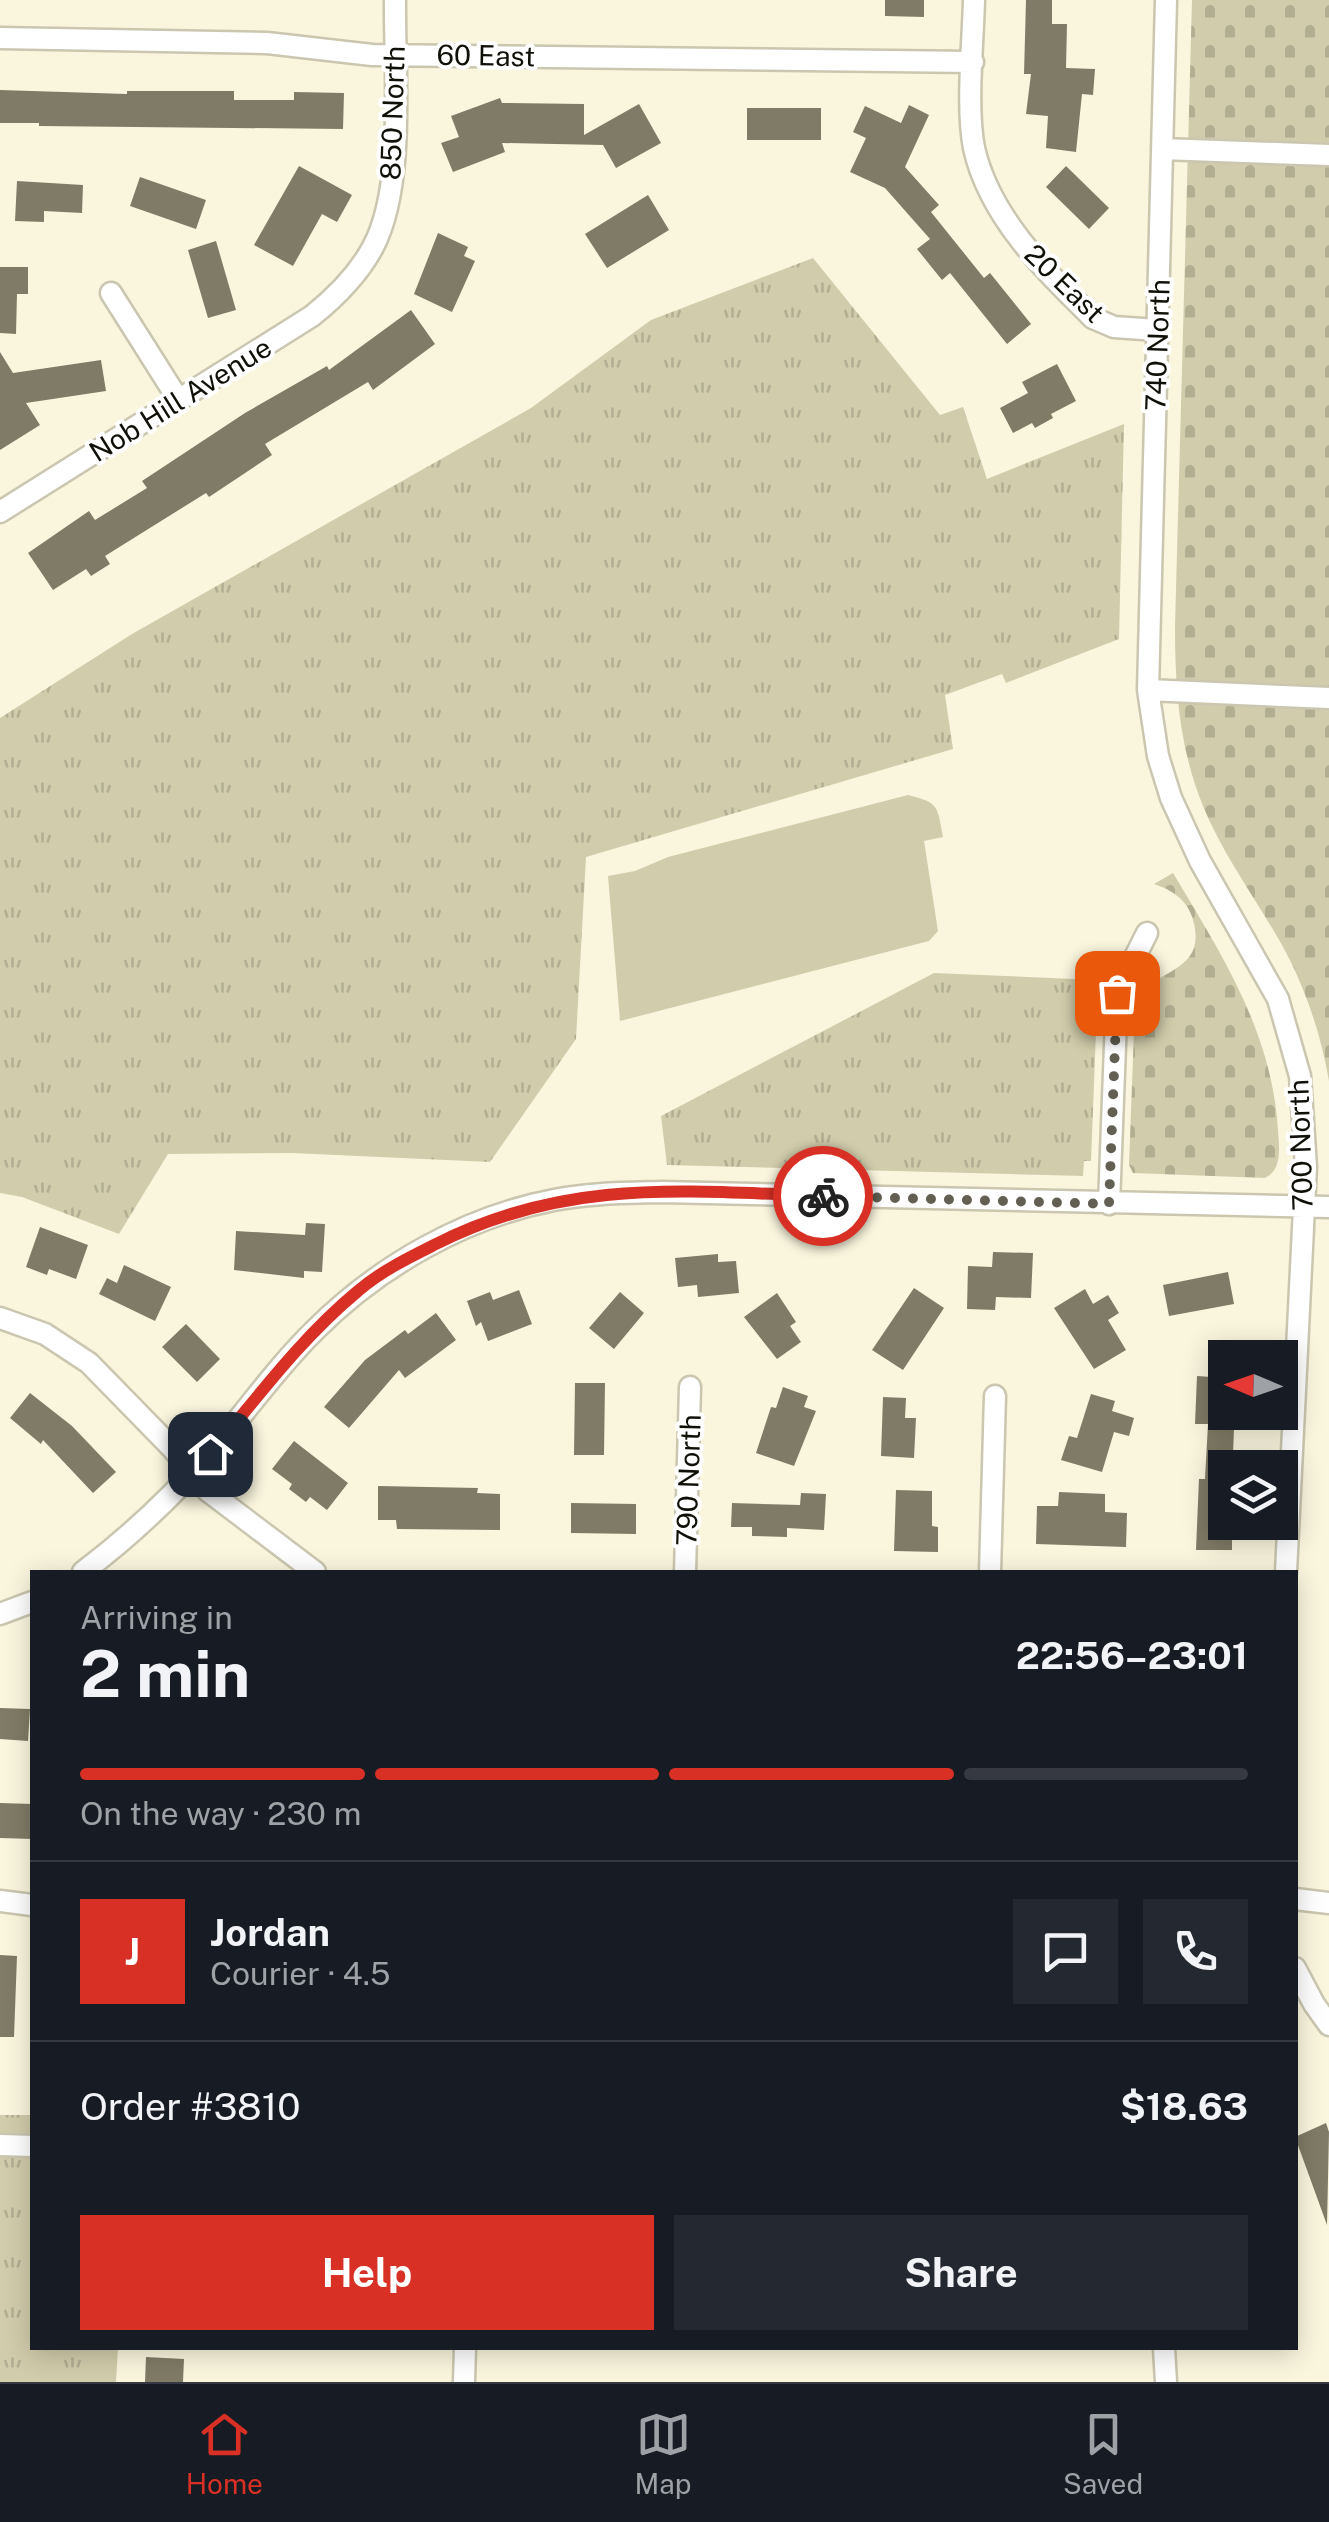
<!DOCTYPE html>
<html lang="en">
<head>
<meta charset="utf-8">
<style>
  body { margin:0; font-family:"Public Sans",sans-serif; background:#242831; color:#f1f3f6; height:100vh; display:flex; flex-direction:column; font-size:38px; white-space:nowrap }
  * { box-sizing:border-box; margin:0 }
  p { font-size:32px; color:#9ea1a6 }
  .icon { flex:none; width:55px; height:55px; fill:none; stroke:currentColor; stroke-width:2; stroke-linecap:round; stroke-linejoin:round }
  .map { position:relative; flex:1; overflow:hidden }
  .details { position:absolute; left:30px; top:1570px; width:1268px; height:780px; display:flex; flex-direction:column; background:#171b24; border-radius:0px; box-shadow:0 5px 25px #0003 }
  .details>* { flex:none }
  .needle { width:65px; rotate:272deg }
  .buttons { position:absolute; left:1208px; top:1340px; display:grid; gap:20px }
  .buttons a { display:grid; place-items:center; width:90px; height:90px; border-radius:0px; background:#171b24; box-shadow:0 5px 25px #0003; font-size:50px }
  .pin { position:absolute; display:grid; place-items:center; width:85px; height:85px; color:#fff; margin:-42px; border-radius:20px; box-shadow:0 5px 15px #0006 }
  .courier { position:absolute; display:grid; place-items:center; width:100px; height:100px; margin:-50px; border:8px solid #d93025; border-radius:50%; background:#fff; color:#222; box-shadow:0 2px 12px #0007 }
  .summary em { font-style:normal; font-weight:700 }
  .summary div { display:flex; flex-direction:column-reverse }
  .summary { display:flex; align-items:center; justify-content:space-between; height:170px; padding:0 50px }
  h1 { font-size:65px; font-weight:700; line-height:75px }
  .bar { display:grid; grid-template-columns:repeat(4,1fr); gap:15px 10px; align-content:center; height:120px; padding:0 50px }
  .bar i { height:12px; border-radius:8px; background:#363941 }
  .bar .on { background:#d93025 }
  .bar p { grid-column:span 4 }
  .line { display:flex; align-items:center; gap:25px; padding:0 50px; border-top:2px solid #363941 }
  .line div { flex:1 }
  .round { display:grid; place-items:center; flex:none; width:105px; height:105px; border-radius:0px; background:#242831 }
  .button { display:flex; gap:20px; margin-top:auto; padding:20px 50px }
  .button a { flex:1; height:115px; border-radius:0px; background:#d93025; color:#fff; font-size:40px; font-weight:700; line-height:115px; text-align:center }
  .button a+a { background:#242831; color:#f1f3f6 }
  .menu { display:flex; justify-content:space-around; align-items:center; height:140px; border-top:2px solid #363941; background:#171b24; font-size:28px; color:#9ea1a6 }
  .menu a { display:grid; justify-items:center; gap:5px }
  .menu .on { color:#d93025 }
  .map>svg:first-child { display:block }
  .grass { fill:url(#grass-tufts) }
  .cemetery { fill:url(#cemetery-stones) }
  .garden { fill:#d1ccab }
  .building { fill:#7f7b66 }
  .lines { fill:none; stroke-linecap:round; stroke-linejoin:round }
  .minor-casing { stroke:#cac6af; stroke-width:25 }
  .minor { stroke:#fff; stroke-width:20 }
  .done { stroke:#636053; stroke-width:10; stroke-dasharray:0 18 }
  .route { stroke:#d93025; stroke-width:12 }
  .labels { text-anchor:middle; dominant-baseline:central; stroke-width:8; stroke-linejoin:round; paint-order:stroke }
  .street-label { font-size:28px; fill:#111008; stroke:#fff }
</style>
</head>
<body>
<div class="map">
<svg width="1329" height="2382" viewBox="0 0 1329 2382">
  <defs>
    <pattern id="grass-tufts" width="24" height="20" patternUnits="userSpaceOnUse" patternTransform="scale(2.5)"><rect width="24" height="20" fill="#d1ccab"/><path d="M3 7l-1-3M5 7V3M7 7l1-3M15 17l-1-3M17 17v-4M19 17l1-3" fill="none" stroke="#b2ae92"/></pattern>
    <pattern id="cemetery-stones" width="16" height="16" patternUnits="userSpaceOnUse" patternTransform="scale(2.5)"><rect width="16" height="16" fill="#d1ccab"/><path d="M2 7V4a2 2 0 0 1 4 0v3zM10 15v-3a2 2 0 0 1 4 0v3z" fill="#b2ae92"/></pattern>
  </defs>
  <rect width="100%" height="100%" fill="#faf6de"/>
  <path class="grass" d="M813,258L940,415L963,407L987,479L1124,424L1119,639L1006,683L1002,674L945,695L953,749L586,857L576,1039L490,1162L292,1153L168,1154L119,1234L22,1197L0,1193V718L132,634L531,408L651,320Z
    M934,973L1098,980L1091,1161H1084L1083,1176L667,1165L661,1116Z
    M0,2115H32V2348H118L116,2382H0Z"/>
  <path class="cemetery" d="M1192,0H1329V1081C1321,1034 1305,987 1282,945C1256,899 1223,855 1203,806C1179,747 1175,689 1175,626Z
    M1173,873C1222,955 1272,1032 1278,1130C1279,1147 1283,1169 1265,1178L1133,1173L1129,1165L1135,1004C1147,968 1209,976 1193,920C1188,900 1172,890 1154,884Z"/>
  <path class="garden" d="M908,795C940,803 937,806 943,837L924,841L938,931L929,941L620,1021L608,876L635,871L668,857Z"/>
  <path class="building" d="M885,0H924V17L885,16Z
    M1026,0H1052V24H1067L1066,68L1095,69L1093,95L1082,94L1076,152L1046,148L1048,116L1026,114L1031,74H1024Z
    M0,90L127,94V91H234V100H294V92L344,93L343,129L39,126V123H0Z
    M500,98L502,103L584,104V135L639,104L661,143L616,168L603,145L502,143L505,152L453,172L441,143L459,137L451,116Z
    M909,105L929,115L905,167L939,205L931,212L984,278L990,273L1031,324L1007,344L950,273L942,280L917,249L930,239L885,188L850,172L866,138L853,132L865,106L901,123Z
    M747,108H821V140H747Z
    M299,166L352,195L337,222L322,214L293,266L254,245Z
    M1066,166L1109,208L1089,229L1046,187Z
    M140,177L206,200L196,229L130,206Z
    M17,181L83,185L82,213L44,211V222L15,221Z
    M648,195L669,230L607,268L585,234Z
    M438,233L468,247L464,256L475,261L452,312L414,294Z
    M216,241L236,310L208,318L188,250Z
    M0,267H28V294H17L16,334L0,333Z
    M411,310L435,344L373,390L368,382L265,444L272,455L209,497L206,493L105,556L110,564L91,576L86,569L53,590L28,553L89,511L95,520L147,488L142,481L245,413L327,366L329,370Z
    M0,352L13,373L101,360L106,391L26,403L40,425L0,450Z
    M1057,364L1076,401L1051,414L1053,418L1035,428L1032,423L1013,433L1000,408L1028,393L1022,382Z
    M306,1223L325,1224L322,1272L304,1271V1278L234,1270L236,1231L305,1235Z
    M40,1227L88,1245L76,1279L49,1269L47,1275L26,1267Z
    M993,1252L1033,1253L1031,1298L996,1297L995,1310L967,1309L968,1266L992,1267Z
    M718,1254V1262L736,1261L739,1293L698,1297L697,1285L678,1287L675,1258Z
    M124,1265L171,1287L155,1321L99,1294L107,1278L117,1283Z
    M1228,1272L1234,1304L1169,1316L1163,1285Z
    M914,1288L944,1308L903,1370L872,1350Z
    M1085,1289L1093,1304L1108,1295L1119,1313L1108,1320L1126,1350L1094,1369L1054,1308Z
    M519,1290L532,1324L488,1341L481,1322L476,1326L467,1301L490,1292L493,1300Z
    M620,1292L644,1313L614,1349L589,1328Z
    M777,1293L796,1322L790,1326L801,1342L777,1359L744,1317Z
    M436,1313L456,1340L405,1378L399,1370L349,1428L324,1407L365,1360L405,1330L408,1334Z
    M186,1324L220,1359L197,1382L162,1347Z
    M1197,1376L1225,1378L1227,1429H1234L1233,1454L1225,1453V1522H1232V1550H1196L1199,1479H1205L1208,1424H1195Z
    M575,1383H605L604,1455H574Z
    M783,1387L808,1396L804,1407L816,1411L794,1466L756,1453L771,1407L776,1408Z
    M30,1393L72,1426L116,1472L93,1493L43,1440L41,1444L10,1418Z
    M1091,1394L1115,1401L1112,1411L1134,1418L1129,1436L1114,1432L1102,1472L1061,1460L1069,1436L1077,1438Z
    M883,1397L906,1398L905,1418H916L914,1458L881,1456Z
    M294,1441L348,1483L327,1510L310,1497L306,1502L289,1489L292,1484L272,1469Z
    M378,1486L478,1488L477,1493L500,1494V1530L397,1529L396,1520H378Z
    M896,1490L932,1491V1526L938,1527V1552L894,1551Z
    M1059,1492L1105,1494V1512L1127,1513L1126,1547L1036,1544L1037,1506H1058Z
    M801,1493L826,1494L824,1530L787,1528V1537L752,1536V1527H731L732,1503L800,1505Z
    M571,1503L636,1504V1534L571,1533Z
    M0,1708L30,1709L28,1741L0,1739Z
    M0,1803L32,1804V1839L0,1838Z
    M0,1955L17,1956L14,2037H0Z
    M1326,2123L1329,2132L1327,2225L1295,2137Z
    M146,2357L184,2359L183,2382H145Z"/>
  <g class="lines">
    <g class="minor-casing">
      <path id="minor" d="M974,0C973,43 966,107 974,148C989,216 1045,271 1093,318L1114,327L1157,330
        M1166,0L1148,690L1158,756L1171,798L1200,861L1278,999L1300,1076L1306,1167L1286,1572
        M0,38L267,43L372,55L973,62
        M1162,149L1329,155
        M111,293L178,399
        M0,512L312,316C337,296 358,275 373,247C406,185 394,70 395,0
        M1148,690L1329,698
        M1109,1204L1117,993L1147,933
        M0,1318L45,1334L89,1363L173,1449L208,1491L315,1572
        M83,1572C129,1537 173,1496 211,1452C246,1412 277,1367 315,1330C379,1266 465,1217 554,1200C589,1193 625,1193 661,1192L1329,1207
        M685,1572L690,1387
        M990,1572L995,1396
        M0,1614L32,1602
        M1295,1899L1329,1903
        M0,1901L32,1905
        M1295,1968L1314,2004L1329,2025
        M0,2145L32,2146
        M1164,2348L1166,2382
        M464,2382L465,2348"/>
    </g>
    <use href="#minor" class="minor"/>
  </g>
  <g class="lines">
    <path class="done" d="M823,1196L1109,1204L1117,993"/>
    <path class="route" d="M210,1454C257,1398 301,1338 358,1291C381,1271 410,1257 436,1244C567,1178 682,1191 823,1196"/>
  </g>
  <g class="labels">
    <g class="street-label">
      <text transform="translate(486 55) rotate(1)">60 East</text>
      <text transform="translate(392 113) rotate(-88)">850 North</text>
      <text transform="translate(1065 283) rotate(44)">20 East</text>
      <text transform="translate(1157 345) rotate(-88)">740 North</text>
      <text transform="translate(180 399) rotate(-32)">Nob Hill Avenue</text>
      <text transform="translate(1300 1145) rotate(-92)">700 North</text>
      <text transform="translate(688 1480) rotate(-88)">790 North</text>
    </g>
  </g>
</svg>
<div class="buttons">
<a><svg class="needle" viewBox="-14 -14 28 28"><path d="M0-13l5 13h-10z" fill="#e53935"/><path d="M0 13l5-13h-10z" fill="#9ea1a6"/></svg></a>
<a><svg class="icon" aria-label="layers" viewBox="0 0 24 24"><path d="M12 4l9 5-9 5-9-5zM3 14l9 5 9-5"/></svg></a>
</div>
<div class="pin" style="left:1117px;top:993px;background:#ea580c"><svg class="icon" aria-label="bag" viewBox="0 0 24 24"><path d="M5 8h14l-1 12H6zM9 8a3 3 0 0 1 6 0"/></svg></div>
<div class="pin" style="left:210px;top:1454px;background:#1f2937"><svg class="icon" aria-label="home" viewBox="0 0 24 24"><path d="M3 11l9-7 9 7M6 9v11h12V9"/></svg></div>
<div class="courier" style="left:823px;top:1196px"><svg class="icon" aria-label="bike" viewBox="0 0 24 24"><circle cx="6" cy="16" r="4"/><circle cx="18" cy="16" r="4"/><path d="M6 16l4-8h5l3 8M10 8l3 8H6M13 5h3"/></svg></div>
<section class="details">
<div class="summary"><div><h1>2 min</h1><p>Arriving in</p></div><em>22:56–23:01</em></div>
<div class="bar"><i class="on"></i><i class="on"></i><i class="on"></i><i></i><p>On the way · 230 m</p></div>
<div class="line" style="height:180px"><b class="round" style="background:#d93025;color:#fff">J</b><div><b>Jordan</b><p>Courier · 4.5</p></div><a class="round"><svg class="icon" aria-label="chat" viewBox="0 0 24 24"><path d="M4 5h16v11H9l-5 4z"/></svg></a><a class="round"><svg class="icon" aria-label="phone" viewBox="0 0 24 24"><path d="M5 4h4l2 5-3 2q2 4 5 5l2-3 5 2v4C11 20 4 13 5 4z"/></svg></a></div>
<div class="line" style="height:130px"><div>Order #3810</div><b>$18.63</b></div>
<div class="button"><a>Help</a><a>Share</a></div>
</section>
</div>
<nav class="menu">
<a class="on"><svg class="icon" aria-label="home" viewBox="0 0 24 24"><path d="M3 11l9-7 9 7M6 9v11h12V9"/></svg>Home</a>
<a><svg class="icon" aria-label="map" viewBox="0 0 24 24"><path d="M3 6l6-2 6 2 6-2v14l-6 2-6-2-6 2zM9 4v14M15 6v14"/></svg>Map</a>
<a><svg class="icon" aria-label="saved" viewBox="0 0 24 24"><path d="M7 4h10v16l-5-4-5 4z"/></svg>Saved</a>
</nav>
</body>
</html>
